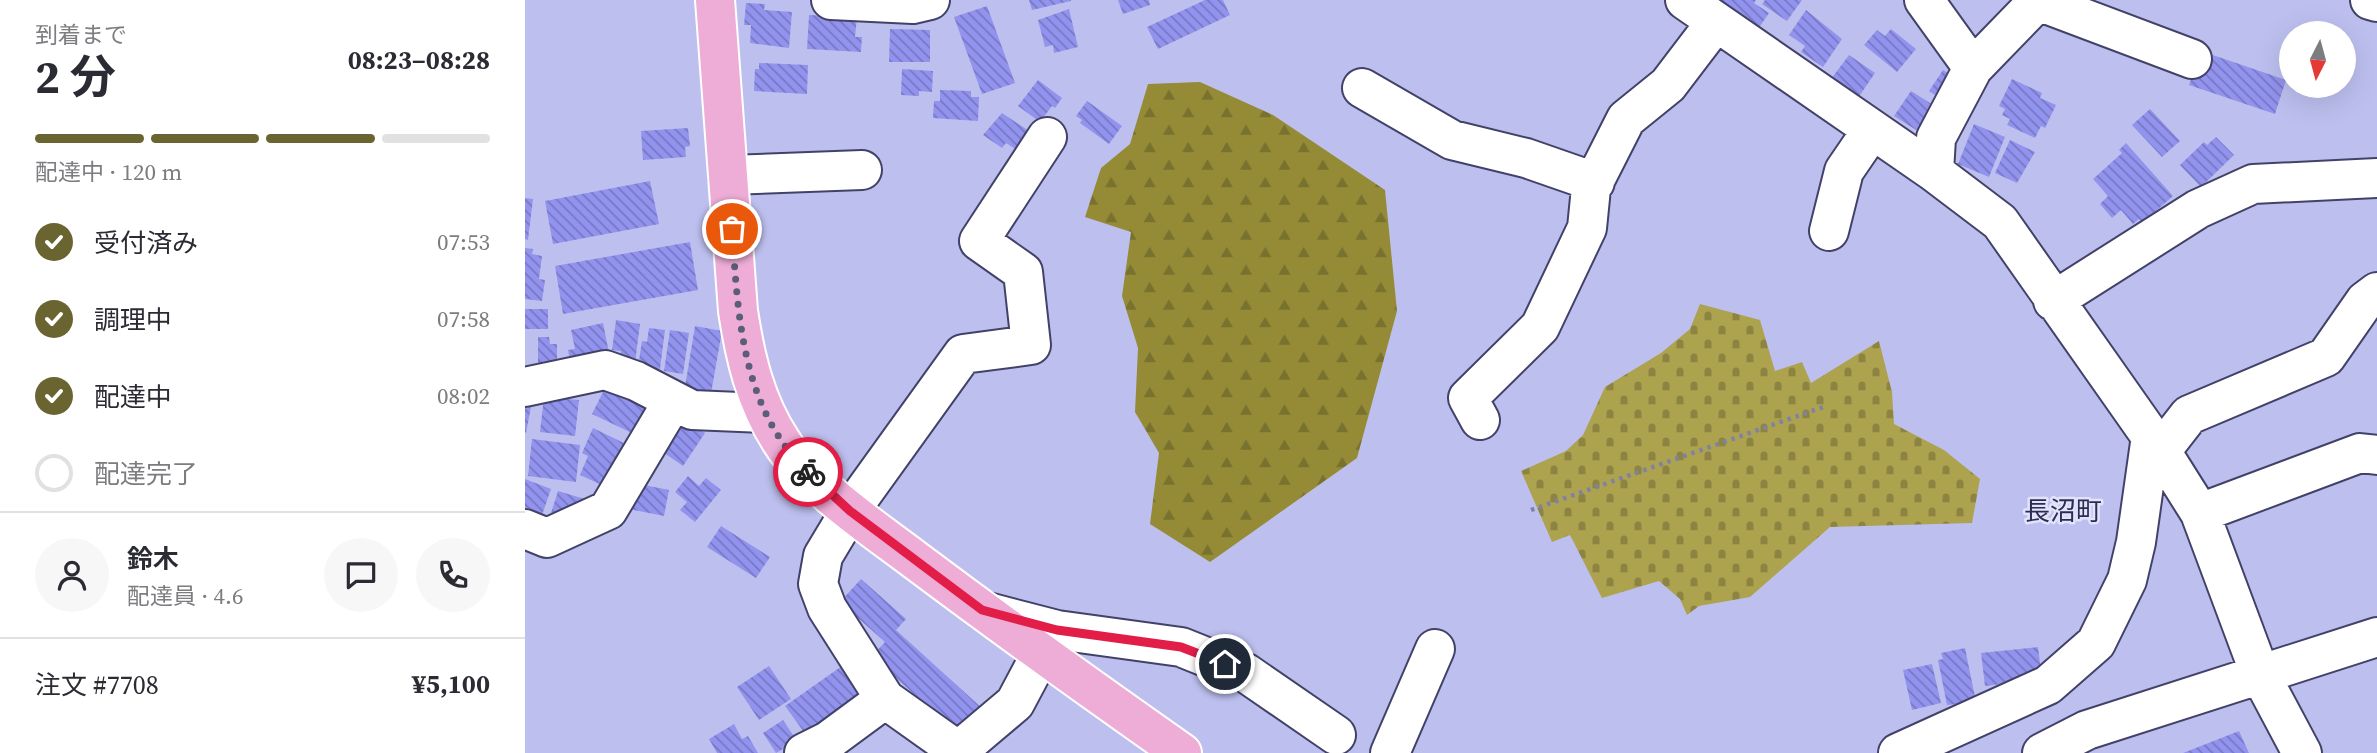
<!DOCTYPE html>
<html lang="ja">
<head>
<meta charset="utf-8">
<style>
  body { margin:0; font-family:"Source Serif 4","Noto Sans JP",serif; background:#f7f7f7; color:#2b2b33; height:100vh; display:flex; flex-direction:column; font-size:26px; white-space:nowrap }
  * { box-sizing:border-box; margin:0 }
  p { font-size:23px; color:#7c7c81 }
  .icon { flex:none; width:38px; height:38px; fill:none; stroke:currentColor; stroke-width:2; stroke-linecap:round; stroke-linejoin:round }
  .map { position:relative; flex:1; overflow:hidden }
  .details { display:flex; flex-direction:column; background:#fff; width:525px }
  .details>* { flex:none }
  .needle { width:46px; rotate:186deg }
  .buttons { position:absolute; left:1754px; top:21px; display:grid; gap:14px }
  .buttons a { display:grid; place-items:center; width:77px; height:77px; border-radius:50%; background:#fff; box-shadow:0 7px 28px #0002; font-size:35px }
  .pin { position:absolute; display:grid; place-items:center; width:60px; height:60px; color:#fff; margin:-30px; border:4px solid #fff; border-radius:50%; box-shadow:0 2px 7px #0007 }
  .courier { position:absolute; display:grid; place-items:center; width:70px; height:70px; margin:-35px; border:5px solid #e11d48; border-radius:50%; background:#fff; color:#222; box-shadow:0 2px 9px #0007 }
  .headline em { font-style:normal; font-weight:700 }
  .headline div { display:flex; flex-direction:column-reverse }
  .headline { display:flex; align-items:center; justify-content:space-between; height:119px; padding:0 35px }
  h1 { font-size:46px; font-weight:700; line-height:52px }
  .bar { display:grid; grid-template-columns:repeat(4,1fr); gap:10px 7px; align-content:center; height:84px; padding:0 35px }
  .bar i { height:9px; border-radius:5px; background:#e1e1e2 }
  .bar .active { background:#6a6430 }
  .bar p { grid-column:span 4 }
  .line { display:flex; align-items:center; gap:18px; padding:0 35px; border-top:2px solid #e1e1e2 }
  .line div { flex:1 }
  .round { display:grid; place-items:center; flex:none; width:74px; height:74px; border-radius:37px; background:#f7f7f7 }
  ol { padding:0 35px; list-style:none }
  li { display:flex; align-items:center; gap:21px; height:77px }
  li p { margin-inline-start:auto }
  li .icon { padding:7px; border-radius:50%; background:#6a6430; color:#fff; stroke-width:4 }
  li:last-child { color:#7c7c81 }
  li i { width:38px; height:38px; border:4px solid #e1e1e2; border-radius:50% }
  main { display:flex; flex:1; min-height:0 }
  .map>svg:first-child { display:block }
  .forest { fill:url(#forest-firs) }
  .cemetery { fill:url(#cemetery-stones) }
  .building { fill:url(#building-back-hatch) }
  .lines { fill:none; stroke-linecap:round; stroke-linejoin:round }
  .minor-casing { stroke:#424269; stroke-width:42 }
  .major-casing { stroke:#fff; stroke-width:42 }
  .path { stroke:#8082a5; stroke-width:4.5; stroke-dasharray:3.5 5; stroke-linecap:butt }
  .minor { stroke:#fff; stroke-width:38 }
  .major { stroke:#eeadd7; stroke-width:38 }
  .done { stroke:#5b5d79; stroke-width:7; stroke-dasharray:0 12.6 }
  .route { stroke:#e11d48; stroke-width:9 }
  .labels { text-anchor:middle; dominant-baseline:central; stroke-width:5; stroke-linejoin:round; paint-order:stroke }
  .neighbourhood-label { font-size:26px; fill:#2c2c51; stroke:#e1e3fb }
</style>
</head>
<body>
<main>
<section class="details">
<div class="headline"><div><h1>2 分</h1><p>到着まで</p></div><em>08:23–08:28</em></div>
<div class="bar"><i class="active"></i><i class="active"></i><i class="active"></i><i></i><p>配達中 · 120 m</p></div>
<ol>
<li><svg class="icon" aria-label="check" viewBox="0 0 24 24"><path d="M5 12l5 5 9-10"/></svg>受付済み<p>07:53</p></li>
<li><svg class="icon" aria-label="check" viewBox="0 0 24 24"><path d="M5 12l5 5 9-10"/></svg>調理中<p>07:58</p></li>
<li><svg class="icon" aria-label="check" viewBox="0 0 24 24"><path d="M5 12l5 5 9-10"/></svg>配達中<p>08:02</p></li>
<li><i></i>配達完了</li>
</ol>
<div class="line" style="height:126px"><a class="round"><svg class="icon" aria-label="person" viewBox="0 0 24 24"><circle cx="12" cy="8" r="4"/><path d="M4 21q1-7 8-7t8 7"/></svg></a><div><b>鈴木</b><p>配達員 · 4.6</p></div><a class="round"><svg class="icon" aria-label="chat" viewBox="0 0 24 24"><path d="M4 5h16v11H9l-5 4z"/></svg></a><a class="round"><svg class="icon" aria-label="phone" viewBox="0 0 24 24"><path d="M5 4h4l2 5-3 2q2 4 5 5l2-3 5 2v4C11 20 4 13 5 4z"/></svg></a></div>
<div class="line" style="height:91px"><div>注文 #7708</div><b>¥5,100</b></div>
</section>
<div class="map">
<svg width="1852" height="753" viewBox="0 0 1852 753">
  <defs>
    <pattern id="forest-firs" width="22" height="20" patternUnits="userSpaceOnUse" patternTransform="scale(1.75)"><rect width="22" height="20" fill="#958b36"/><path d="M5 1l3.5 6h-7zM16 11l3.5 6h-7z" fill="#79722f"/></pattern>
    <pattern id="cemetery-stones" width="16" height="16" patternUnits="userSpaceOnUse" patternTransform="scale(1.75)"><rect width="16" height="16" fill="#ada24e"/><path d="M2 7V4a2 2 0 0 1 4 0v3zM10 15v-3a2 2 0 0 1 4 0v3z" fill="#8d8442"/></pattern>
    <pattern id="building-back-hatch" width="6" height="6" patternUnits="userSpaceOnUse" patternTransform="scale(1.75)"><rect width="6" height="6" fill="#9293ee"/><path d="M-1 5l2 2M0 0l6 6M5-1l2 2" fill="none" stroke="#7778c2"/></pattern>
  </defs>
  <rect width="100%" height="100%" fill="#bdc0ef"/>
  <path class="forest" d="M675,82L748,115L860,190L872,311L832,458L685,562L625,524L634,453L610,412L613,348L597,296L606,232L560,217L576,168L605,144L623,84Z"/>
  <path class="cemetery" d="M1175,304L1235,320L1250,371L1277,362L1286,383L1354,341L1367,392L1369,424L1419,450L1455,479L1447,523L1305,527L1225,597L1174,606L1162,615L1155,599L1134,581L1077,598L1045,535L1027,542L996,471L1041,451L1058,435L1080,387L1136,353L1165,329Z"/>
  <path class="building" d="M504,0H546V1L507,10Z
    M593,0H624L625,5L598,14Z
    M680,0H698L705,15L633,49L622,27Z
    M1190,0H1231L1229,3L1244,13L1231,32Z
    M1240,0H1277L1262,21L1237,4Z
    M221,3L240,4L239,10L267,12L264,48L225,43L226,25H219Z
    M462,6L490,83L457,94L429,17Z
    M544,9L553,47L529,53L528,45L520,47L513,20Z
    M1281,10L1317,39L1298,67L1276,52L1280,46L1264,35Z
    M284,15L332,17L330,37H337L336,52L282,49Z
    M365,29L405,30V62H364Z
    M1366,29L1391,49L1372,72L1339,45L1352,30L1360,36Z
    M1676,51L1761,80L1750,114L1664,85Z
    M1324,55L1350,73L1333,98L1306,79Z
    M234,63L283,65L282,94L229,91L230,69H234Z
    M377,69L408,71L407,92L394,91V96L376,95Z
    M1418,70L1433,79L1419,101L1404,91Z
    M1487,79L1517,93L1515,98L1531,105L1520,128L1516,126L1510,138L1482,125L1485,119L1477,115L1480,109L1474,106Z
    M513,80L537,98L530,108L527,106L515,122L493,106Z
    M415,90L446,91V97H454L453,121L408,118L409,101H415Z
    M1386,91L1413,108L1396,133L1369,116Z
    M562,101L597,126L584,144L555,123L557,120L551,116Z
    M1625,109L1655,141L1637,157L1607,125Z
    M477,113L504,131L492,150L481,143L477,148L458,135Z
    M1449,124L1480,137L1464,177L1433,164Z
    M163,128L165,146L160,147L161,157L118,160L116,131Z
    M1691,137L1709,155L1676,187L1655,165L1679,142L1682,145Z
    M1485,140L1510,152L1492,183L1470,173Z
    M1601,143L1648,196L1617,223L1614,219L1608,224L1596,210L1587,218L1575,204L1583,196L1568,179L1597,153L1594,150Z
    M125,181L134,224L28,244L20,201Z
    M0,198L8,199L3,240L0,239Z
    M165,242L173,290L38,314L30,266Z
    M0,248L8,249L7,254L17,256L14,279L20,280L17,301L0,299Z
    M0,309H23V329H0Z
    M91,320L115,324L110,363L94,361L96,351L87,350Z
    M78,323L85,358L46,366L43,350L50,349L46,330Z
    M170,326L197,331L185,399L160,387Z
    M124,328L140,330L135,369L113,367L117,341L122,342Z
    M145,330L164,333L158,374L139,371Z
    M13,337H24L25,344H32V365L13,364Z
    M81,386L127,401L111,435L67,414Z
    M19,397L54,400L50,436L15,432Z
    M0,406L6,407L1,433L0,432Z
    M152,417L180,433L158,466L132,448Z
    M68,428L99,443L79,486L55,475L63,456L57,453Z
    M7,439L55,445L51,482L3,476Z
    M163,476L174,486L181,478L196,490L170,522L155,510L162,502L150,492Z
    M0,479L26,489L15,521L0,515Z
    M104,482L144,490L139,516L99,508Z
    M33,491L63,500L46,519L26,513Z
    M196,526L245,557L231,578L182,547Z
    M336,579L381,619L371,630L458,709L435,736L347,656L360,642L315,602Z
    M1513,647L1516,671L1503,673L1504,681L1460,686L1456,653Z
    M1440,648L1451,702L1422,705L1413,660L1418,659L1416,653Z
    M324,661L351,698L284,739L260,706Z
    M1407,664L1416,703L1387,710L1378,670Z
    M244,666L266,699L234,720L212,687Z
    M258,720L272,741L251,753L238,733Z
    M209,724L217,739L223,736L233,753H192L184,739Z
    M1714,731L1724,753H1658Z"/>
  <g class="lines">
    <g class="minor-casing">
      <path id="minor" d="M306,0L388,4L405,0
        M1160,0L1409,172L1475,222L1636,451L1675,513L1735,674L1777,753
        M1399,0L1448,68
        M1845,0L1852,2
        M1513,1L1667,59
        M837,88L927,140L1001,158L1070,182
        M1409,172L1411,138L1448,68L1514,0
        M203,175L337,170
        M1304,231L1319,171L1347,130
        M1528,301L1673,209L1728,184L1852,178
        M0,387L80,370L111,381L167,410L239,413
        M955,420L943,398L1015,327L1062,228L1066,188L1101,119L1143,85L1191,22
        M1636,451L1664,415L1801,357L1840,301L1852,292
        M1675,513L1835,453L1852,455
        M0,529L22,538L83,510L148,401
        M459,611L532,630L656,647L721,673L811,735
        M432,752L490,703L516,654
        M279,753L303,741L360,699
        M436,753L360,699L302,608L293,584L298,556L325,511L438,354L506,345L498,272L454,241L522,137
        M865,753L910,649
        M1373,753L1523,685L1571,643L1602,580L1611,542L1626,436
        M1517,753L1562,730L1852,637"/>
    </g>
    <g class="major-casing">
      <path id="major" d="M190,0L213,311C220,357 230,401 256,441C284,486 348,528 390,560C478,626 567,690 657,753"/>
    </g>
    <path class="path" d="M1006,510L1301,406"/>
    <use href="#minor" class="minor"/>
    <use href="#major" class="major"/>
  </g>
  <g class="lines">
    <path class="done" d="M207,229C213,315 216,408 283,472"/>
    <path class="route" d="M283,472L325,511L457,610L532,630L656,647L700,664"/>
  </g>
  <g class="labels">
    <g class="neighbourhood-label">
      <text x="1538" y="511">長沼町</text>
    </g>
  </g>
</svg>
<div class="buttons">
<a><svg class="needle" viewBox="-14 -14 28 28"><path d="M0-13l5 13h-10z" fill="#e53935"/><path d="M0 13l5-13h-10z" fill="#7c7c81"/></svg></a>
</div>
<div class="pin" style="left:207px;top:229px;background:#ea580c"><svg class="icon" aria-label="bag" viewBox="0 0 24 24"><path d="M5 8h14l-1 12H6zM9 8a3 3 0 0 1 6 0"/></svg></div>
<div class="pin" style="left:700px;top:664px;background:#1f2937"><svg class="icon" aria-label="home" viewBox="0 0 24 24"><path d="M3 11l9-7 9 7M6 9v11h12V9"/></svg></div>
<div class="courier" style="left:283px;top:472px"><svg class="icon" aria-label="bike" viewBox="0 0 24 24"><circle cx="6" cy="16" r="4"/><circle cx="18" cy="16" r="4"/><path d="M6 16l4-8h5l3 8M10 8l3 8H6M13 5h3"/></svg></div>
</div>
</main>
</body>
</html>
